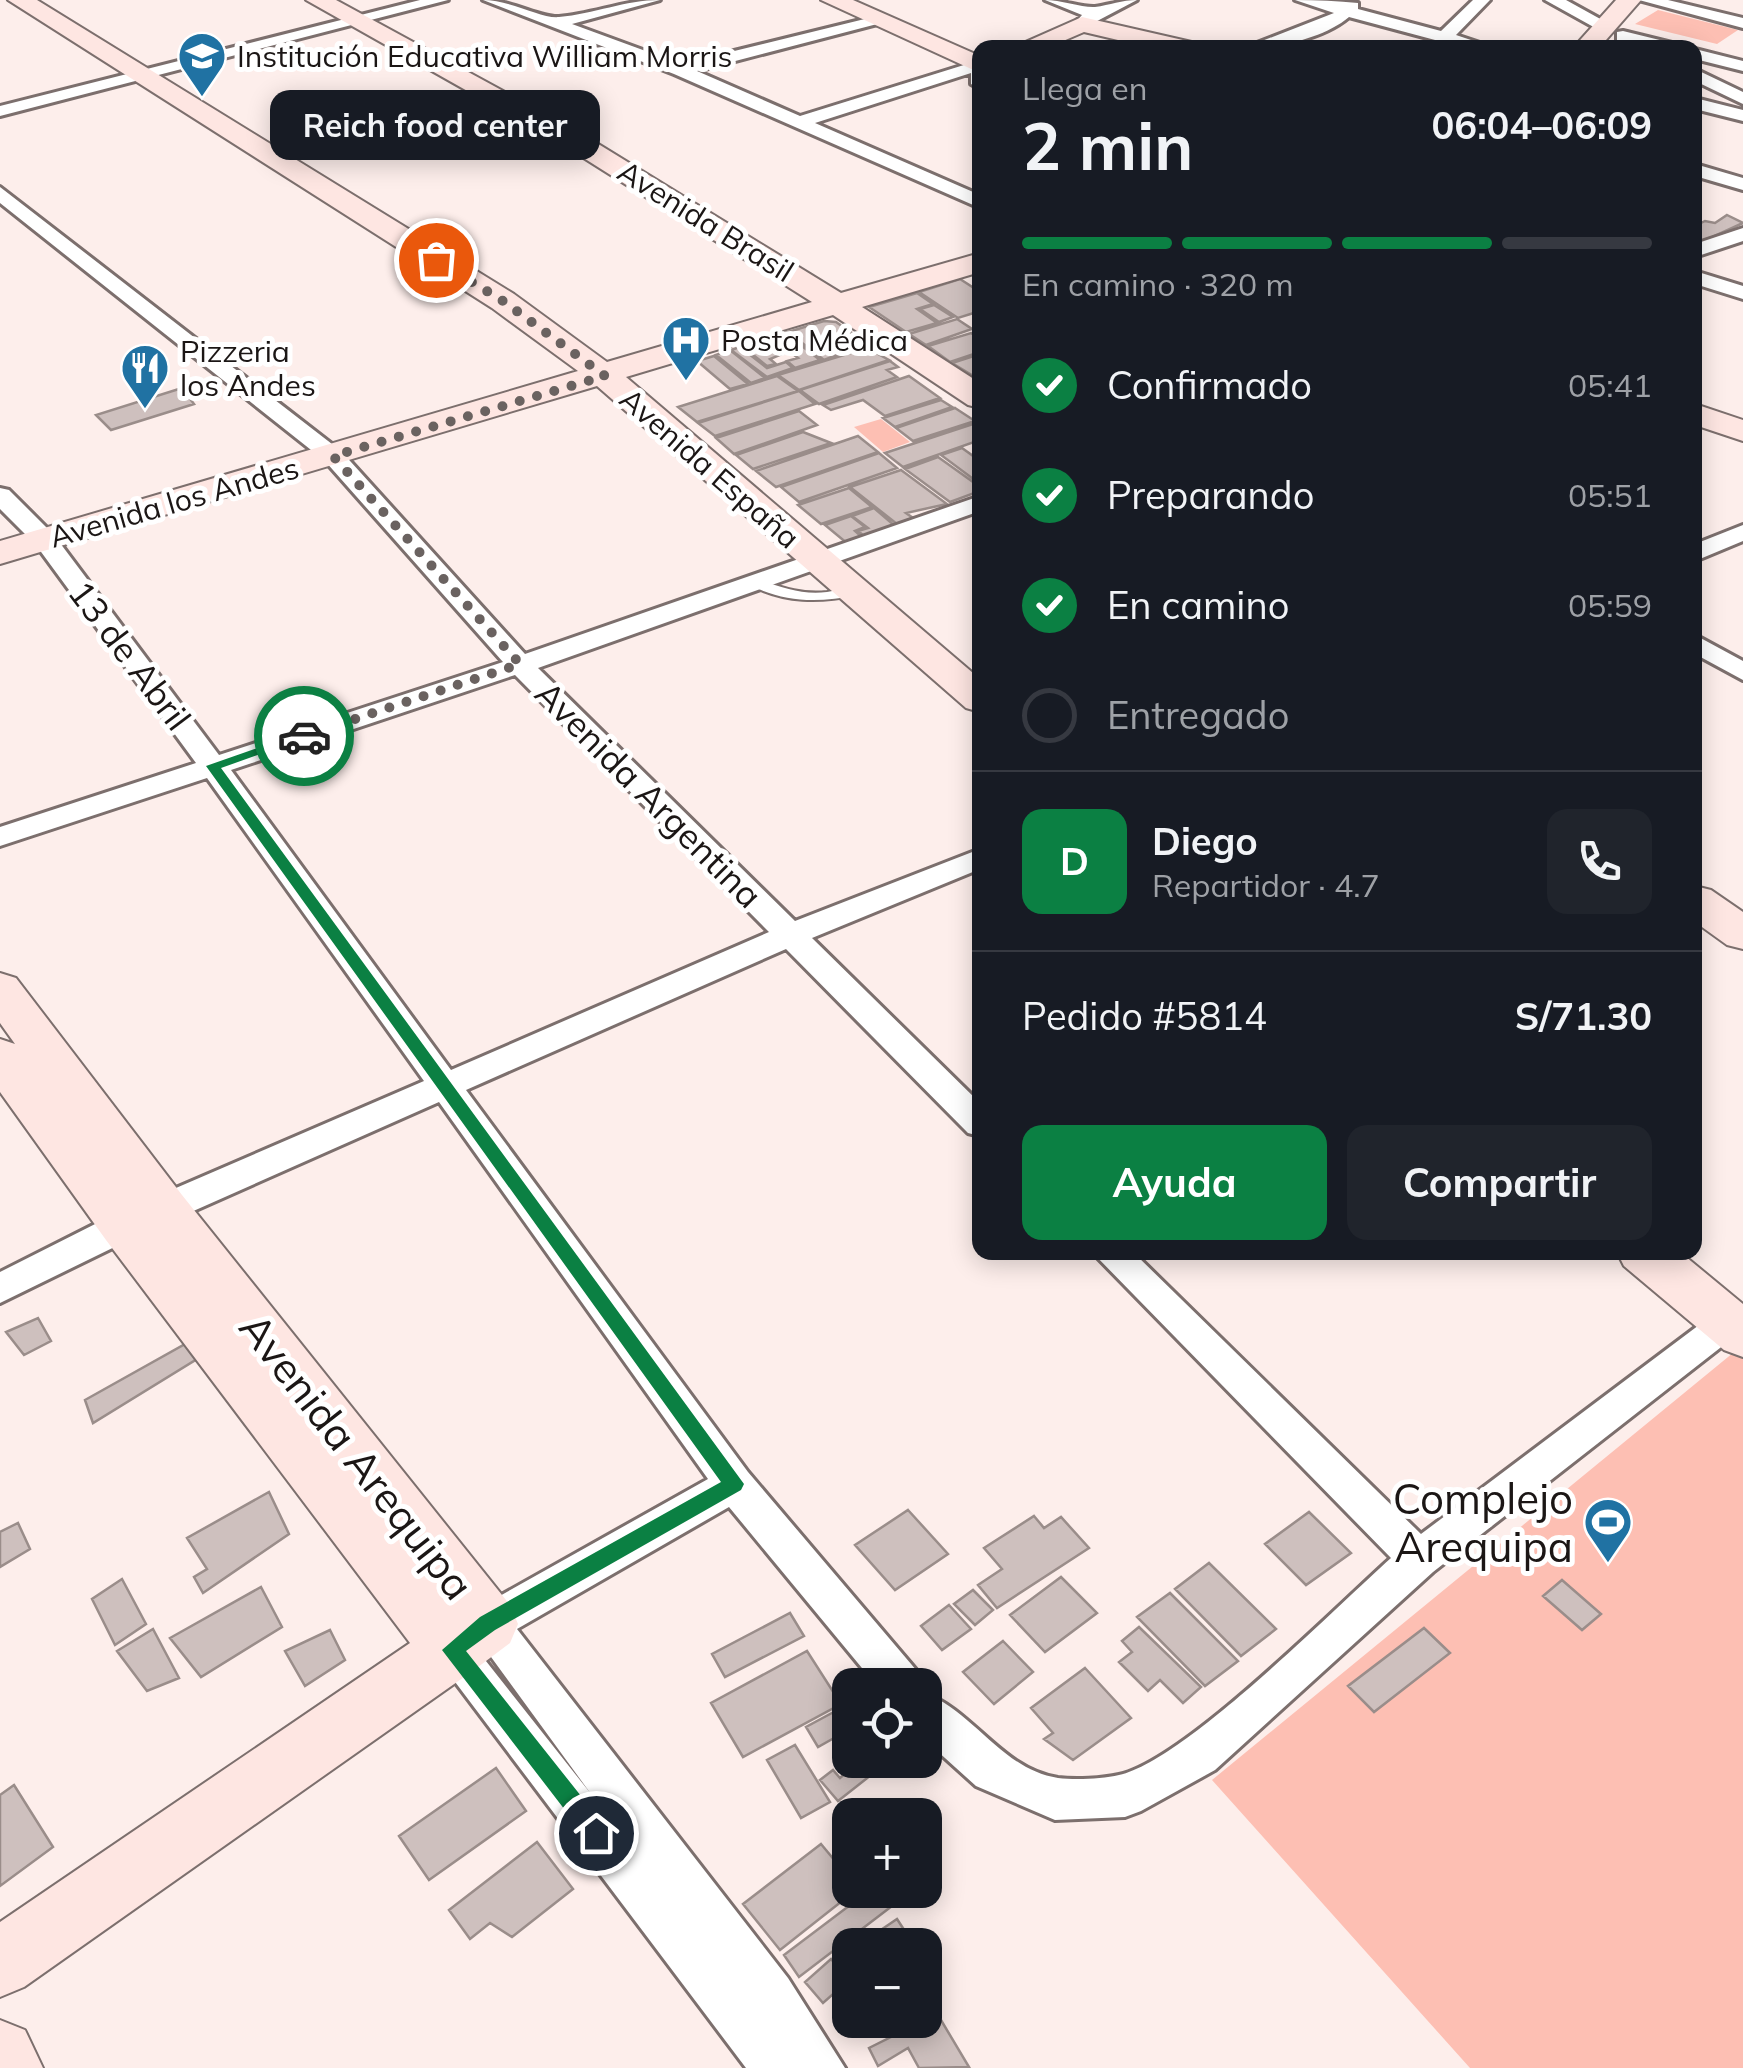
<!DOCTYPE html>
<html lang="es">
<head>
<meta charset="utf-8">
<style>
  body { margin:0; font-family:Mulish,sans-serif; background:#20242c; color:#f1f3f6; height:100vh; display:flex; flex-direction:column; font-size:38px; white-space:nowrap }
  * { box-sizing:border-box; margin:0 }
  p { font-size:32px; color:#9ea1a6 }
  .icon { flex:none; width:55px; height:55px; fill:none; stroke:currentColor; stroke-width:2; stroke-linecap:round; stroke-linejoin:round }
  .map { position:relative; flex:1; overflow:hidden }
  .side { position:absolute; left:972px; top:40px; width:730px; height:1220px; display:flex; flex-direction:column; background:#171b24; border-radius:20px; box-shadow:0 5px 25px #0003 }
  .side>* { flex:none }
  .buttons { position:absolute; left:832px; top:1668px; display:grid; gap:20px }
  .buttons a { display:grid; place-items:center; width:110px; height:110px; border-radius:20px; background:#171b24; box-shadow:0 5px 25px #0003; font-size:50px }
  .pin { position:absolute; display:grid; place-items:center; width:85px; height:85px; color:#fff; margin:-42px; border:5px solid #fff; border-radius:50%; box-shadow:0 2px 10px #0007 }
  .courier { position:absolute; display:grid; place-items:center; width:100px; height:100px; margin:-50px; border:8px solid #0b8043; border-radius:50%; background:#fff; color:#222; box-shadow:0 2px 12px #0007 }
  .bubble { position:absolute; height:70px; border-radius:20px; background:#171b24; box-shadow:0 5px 25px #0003; font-size:32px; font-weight:700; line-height:70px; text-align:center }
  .summary em { font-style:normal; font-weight:700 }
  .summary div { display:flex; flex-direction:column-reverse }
  .summary { display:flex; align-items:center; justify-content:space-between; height:170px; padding:0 50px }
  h1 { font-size:65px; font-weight:700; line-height:75px }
  .bar { display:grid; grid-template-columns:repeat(4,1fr); gap:15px 10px; align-content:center; height:120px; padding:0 50px }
  .bar i { height:12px; border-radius:8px; background:#363941 }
  .bar .active { background:#0b8043 }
  .bar p { grid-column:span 4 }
  .line { display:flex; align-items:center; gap:25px; padding:0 50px; border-top:2px solid #363941 }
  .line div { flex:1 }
  .round { display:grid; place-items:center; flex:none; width:105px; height:105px; border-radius:20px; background:#20242c }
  ol { padding:0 50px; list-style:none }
  li { display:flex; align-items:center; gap:30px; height:110px }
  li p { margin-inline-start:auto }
  li .icon { padding:10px; border-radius:50%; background:#0b8043; color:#fff; stroke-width:4 }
  li:last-child { color:#9ea1a6 }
  li i { width:55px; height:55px; border:5px solid #363941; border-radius:50% }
  .button { display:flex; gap:20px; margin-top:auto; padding:20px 50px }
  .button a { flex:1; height:115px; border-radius:20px; background:#0b8043; color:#fff; font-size:40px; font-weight:700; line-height:115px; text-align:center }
  .button a+a { background:#20242c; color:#f1f3f6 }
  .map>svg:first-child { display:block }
  .green { fill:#fdbfb3 }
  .building { fill:#cec0be; stroke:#9a8d8a; stroke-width:2.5 }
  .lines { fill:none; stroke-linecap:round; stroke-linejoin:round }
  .lane-casing { stroke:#7c6f6d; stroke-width:4 }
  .street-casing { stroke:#7c6f6d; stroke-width:6 }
  .secondary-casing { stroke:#7c6f6d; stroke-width:4 }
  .lane { fill:#fff; fill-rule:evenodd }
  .street { fill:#fff; fill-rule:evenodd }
  .secondary { fill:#fee6e2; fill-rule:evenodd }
  .route { fill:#0b8043 }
  .done { stroke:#6a6260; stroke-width:10; stroke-dasharray:0 18 }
  .labels { text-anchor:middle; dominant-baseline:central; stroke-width:10; stroke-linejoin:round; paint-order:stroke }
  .far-poi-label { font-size:30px; fill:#1b1615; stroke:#fff; text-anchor:start }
  .far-street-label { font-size:30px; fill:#1b1615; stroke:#fff }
  .street-label { font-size:35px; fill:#1b1615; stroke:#fff }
  .near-street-label { font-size:42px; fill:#1b1615; stroke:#fff }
  .near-poi-label { font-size:42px; fill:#1b1615; stroke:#fff; text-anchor:end }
</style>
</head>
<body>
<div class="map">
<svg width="1743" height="2068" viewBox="0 0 1743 2068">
  <rect width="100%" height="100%" fill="#fdeeeb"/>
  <path class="green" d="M1658,10L1738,30L1717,44L1635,24Z
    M881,419L910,442L883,452L854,427Z
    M1739,1348L1743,1351V2068H1470L1212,1780Z"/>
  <path class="building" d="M1727,215L1743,223L1695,245V226L1705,221L1715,223Z
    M960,279L980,292V311L958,318L919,292Z
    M917,293L933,304L917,309L937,323L906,332L869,307Z
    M934,305L953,317L939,322L920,309Z
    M957,319L972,329L926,345L909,334Z
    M824,321L836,322L869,345L852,351L829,335L821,337L842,353L824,360L788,332Z
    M785,333L820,360L795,368L787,361L798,358L789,351L770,359L776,364L767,366L742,346Z
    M971,333L980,339V352L950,362L928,346Z
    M740,347L767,368L786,362L793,368L767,377L731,350Z
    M867,348L889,360L799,390L778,375Z
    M730,350L765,378L751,383L716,355Z
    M980,354V375L975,377L952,363Z
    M714,356L748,384L730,389L697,361Z
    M890,361L898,367L887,370L897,377L819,404L800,390Z
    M777,376L798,391L697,422L678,407Z
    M909,376L940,398L885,416L863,400L831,410L823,405Z
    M182,388L194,404L111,430L96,415Z
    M799,391L815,404L715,436L698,423Z
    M941,400L952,407L895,427L883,418Z
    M955,408L975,421L913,441L896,428Z
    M799,411L817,425L734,454L716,438Z
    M979,422L980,440L903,467L885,453Z
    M803,432L831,443L753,469L736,455Z
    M858,436L878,452L776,487L756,471Z
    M962,448L980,461V484L941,455Z
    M879,453L897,468L799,502L781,487Z
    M938,457L980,487V491L950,502L905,469Z
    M901,470L947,504L906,513L913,518L897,524L850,487Z
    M849,488L872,507L821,524L798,505Z
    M874,508L895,526L865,537L858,531L868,528L852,516Z
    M851,516L865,527L855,531L863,538L848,544L825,525Z
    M38,1318L51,1341L24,1355L6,1332Z
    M187,1343L197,1359L93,1423L85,1400Z
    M269,1492L289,1534L203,1593L194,1577L207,1569L187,1538Z
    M908,1510L948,1554L895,1590L855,1545Z
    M1309,1512L1351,1553L1306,1585L1265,1544Z
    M1034,1516L1044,1528L1061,1517L1089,1548L997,1608L978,1585L1002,1569L984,1548Z
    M18,1523L30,1549L0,1567V1532Z
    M1209,1563L1276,1629L1241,1656L1175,1589Z
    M1061,1577L1097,1613L1045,1652L1010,1615Z
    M122,1579L146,1624L115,1645L92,1599Z
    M1562,1580L1601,1614L1582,1630L1543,1596Z
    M261,1587L282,1627L201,1677L170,1638Z
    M973,1590L993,1610L975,1625L954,1604Z
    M1170,1593L1238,1661L1205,1686L1137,1617Z
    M949,1605L971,1629L942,1650L921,1626Z
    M790,1613L804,1636L725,1677L712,1654Z
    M1139,1627L1201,1687L1183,1703L1160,1680L1148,1691L1119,1662L1132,1652L1122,1641Z
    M1424,1628L1450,1653L1374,1712L1348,1686Z
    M153,1629L179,1678L147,1691L117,1651Z
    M330,1630L345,1660L305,1686L285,1651Z
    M1003,1641L1033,1672L994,1704L963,1672Z
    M807,1651L841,1704L743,1757L711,1703Z
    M1085,1668L1131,1718L1073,1760L1044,1739L1053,1733L1031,1708Z
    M843,1707L850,1729L818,1747L806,1727Z
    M850,1742V1760L885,1764L838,1801L820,1780L833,1770L840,1778L853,1767L839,1751Z
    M795,1745L830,1802L801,1818L767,1760Z
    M496,1768L526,1811L429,1880L399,1836Z
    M14,1785L53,1847L0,1886V1795Z
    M537,1842L573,1889L512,1937L490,1923L470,1939L449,1910Z
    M821,1844L850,1879V1890H856L780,1950L743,1904Z
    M870,1890H880L892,1906L799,1977L784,1955Z
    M897,1919L912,1942L865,1945L863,1942Z
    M831,1959L849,1980L823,2003L805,1982Z
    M935,2010L969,2067L919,2068L908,2048L878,2066L869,2048L925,2020Z"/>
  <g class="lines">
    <g class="lane-casing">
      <path id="lane" d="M755,578C781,587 800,595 827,592C839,590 849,586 859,592L857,595C819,603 785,603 750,585V579Z"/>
    </g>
    <g class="street-casing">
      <path id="street" d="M420,0H448L0,116V106Z
        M483,0C511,0 542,19 559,17C594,14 625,0 660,0L572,24L681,64L881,15V23L697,71L800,116L980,60V89L971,84V73L815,123L980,195V208L674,74Z
        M1045,0C1061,0 1083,8 1095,7C1110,5 1122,0 1137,0L1082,29L1074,24L1082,15Z
        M1295,0C1317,0 1338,1 1358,3V9L1441,31L1473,0H1490L1456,35L1495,48H1465L1349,17C1323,39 1277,48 1244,48L1334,13Z
        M1545,0H1566L1613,26L1599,30Z
        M1639,0H1668L1743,18V28Z
        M1623,31L1676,44L1678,48H1648L1617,40V32Z
        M1695,49L1743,61V71L1695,59Z
        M1695,69L1743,92V104L1695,81Z
        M1695,98L1743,110V121L1695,109Z
        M1695,164L1743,178V190L1695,176Z
        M0,187L341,451L525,654L980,496V511L538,668L795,921L980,849V869L812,938L980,1103V1136L968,1133L786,949L466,1090L748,1472L917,1671L923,1685H876L729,1507L517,1629L788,1978L845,2068H746L431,1650L437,1637L452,1631L467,1637L591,1794L467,1624L473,1611L708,1479L439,1102L137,1236L0,1303V1272L111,1216L424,1081L207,778L0,846V827L196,763L36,545L0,509V488L9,490L54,535L219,755L503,662L325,461L0,203ZM515,675L769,932L451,1070L231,770Z
        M1743,228V241L1695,257V244Z
        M1695,271L1743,286V299L1695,284Z
        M1743,525V541L1695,561V544Z
        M1695,635L1743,661V680L1695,654Z
        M1092,1252H1133L1421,1534L1715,1313L1728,1308L1741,1313L1743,1330L1433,1572L1215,1770L1141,1811L1125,1817L1055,1820L976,1786L925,1740V1693C974,1712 1003,1770 1058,1778C1075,1780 1102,1779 1119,1775C1184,1761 1335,1608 1391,1558Z"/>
    </g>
    <g class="secondary-casing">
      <path id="secondary" d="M8,0H37L514,294L607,362L812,302L563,145L306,0H336L582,134L841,293L980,253V272L862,307L980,383V408L968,405L833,315L626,377L980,679V712L966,708L597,386L0,564V541L578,371L492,308Z
        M821,0H853L980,56V73Z
        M1616,0H1641L1599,48H1573Z
        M1082,17L1196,43L1199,48H1152L1084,32L1047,48H1012Z
        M1695,404L1743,420V441L1695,425Z
        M1695,886L1711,890L1743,912V949L1727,945L1695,922Z
        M0,973L16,978L182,1195L510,1605L518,1624L510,1643L474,1670L24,1987L0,1997V1922L410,1643L106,1240L0,1092V1039L15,1044L0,1023Z
        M1617,1252H1680L1743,1304V1357L1724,1350L1624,1266Z
        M0,2020L25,2030L43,2068H0Z"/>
    </g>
    <use href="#lane" class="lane"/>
    <use href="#street" class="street"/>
    <use href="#secondary" class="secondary"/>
  </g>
  <path class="route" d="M300,733L311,736L221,768L744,1484L741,1490L495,1630L466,1651L604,1825L607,1833L596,1844L588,1840L442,1650L480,1617L721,1482L206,766Z"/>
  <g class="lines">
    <path class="done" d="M304,736L520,664L333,456L605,376L503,301L436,260"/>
  </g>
  <defs>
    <g id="school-pin" transform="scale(2.5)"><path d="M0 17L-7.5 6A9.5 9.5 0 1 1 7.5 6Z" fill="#2072a3" stroke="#fff"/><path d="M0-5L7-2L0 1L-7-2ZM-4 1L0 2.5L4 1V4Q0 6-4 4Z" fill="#fff"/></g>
    <g id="hospital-pin" transform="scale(2.5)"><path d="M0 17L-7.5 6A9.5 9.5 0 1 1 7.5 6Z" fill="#2072a3" stroke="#fff"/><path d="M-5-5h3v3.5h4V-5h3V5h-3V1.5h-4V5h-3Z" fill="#fff"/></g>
    <g id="restaurant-pin" transform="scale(2.5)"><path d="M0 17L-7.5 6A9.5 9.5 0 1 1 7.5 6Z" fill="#2072a3" stroke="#fff"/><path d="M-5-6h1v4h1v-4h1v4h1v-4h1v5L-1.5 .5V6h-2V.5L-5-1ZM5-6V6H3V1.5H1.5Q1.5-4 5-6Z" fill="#fff"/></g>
    <g id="stadium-pin" transform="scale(2.5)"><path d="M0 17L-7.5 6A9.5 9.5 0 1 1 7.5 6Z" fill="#2072a3" stroke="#fff"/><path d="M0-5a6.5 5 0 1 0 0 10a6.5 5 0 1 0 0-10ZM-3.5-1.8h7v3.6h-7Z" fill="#fff"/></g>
  </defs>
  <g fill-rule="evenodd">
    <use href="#school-pin" x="202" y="56"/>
    <use href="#hospital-pin" x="686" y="340"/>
    <use href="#restaurant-pin" x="145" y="368"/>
    <use href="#stadium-pin" x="1608" y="1522"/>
  </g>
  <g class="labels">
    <g class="far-poi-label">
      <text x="237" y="56">Institución Educativa William Morris</text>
      <text x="721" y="340">Posta Médica</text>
      <text x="180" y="351">Pizzeria<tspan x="180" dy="34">los Andes</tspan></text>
    </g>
    <g class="far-street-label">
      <text transform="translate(706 221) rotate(32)">Avenida Brasil</text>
      <text transform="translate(710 468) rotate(41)">Avenida España</text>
      <text transform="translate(174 502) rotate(-16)">Avenida los Andes</text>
    </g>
    <g class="street-label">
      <text transform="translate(130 655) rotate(53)">13 de Abril</text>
      <text transform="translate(649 794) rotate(45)">Avenida Argentina</text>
    </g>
    <g class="near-street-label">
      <text transform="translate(357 1456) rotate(52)">Avenida Arequipa</text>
    </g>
    <g class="near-poi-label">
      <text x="1573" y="1498">Complejo<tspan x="1573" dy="48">Arequipa</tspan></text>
    </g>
  </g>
</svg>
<div class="buttons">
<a><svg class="icon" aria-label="locate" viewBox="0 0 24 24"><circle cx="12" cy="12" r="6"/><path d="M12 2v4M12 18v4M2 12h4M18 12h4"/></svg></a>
<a>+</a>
<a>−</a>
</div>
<div class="pin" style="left:436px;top:260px;background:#ea580c"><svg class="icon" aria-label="bag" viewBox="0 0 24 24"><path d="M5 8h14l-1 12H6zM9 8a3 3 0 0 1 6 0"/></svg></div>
<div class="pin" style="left:596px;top:1833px;background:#1f2937"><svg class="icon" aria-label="home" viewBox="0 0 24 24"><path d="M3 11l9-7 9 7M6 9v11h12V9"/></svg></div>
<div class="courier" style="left:304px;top:736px"><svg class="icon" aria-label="car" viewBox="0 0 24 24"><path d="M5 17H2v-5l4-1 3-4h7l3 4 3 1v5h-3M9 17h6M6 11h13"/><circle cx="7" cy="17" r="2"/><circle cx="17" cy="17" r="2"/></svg></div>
<div class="bubble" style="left:270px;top:90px;width:330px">Reich food center</div>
<section class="side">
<div class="summary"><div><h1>2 min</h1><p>Llega en</p></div><em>06:04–06:09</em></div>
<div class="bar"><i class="active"></i><i class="active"></i><i class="active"></i><i></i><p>En camino · 320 m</p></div>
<ol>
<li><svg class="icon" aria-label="check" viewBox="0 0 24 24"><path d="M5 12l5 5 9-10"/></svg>Confirmado<p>05:41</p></li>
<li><svg class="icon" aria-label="check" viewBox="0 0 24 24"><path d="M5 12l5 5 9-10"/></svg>Preparando<p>05:51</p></li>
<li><svg class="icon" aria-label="check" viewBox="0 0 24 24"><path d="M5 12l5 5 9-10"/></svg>En camino<p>05:59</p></li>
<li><i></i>Entregado</li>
</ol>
<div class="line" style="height:180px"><b class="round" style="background:#0b8043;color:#fff">D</b><div><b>Diego</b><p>Repartidor · 4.7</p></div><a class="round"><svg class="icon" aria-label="phone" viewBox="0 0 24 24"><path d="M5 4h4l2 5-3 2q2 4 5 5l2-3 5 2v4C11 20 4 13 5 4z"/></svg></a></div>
<div class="line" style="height:130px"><div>Pedido #5814</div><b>S/71.30</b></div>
<div class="button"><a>Ayuda</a><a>Compartir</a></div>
</section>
</div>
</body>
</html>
